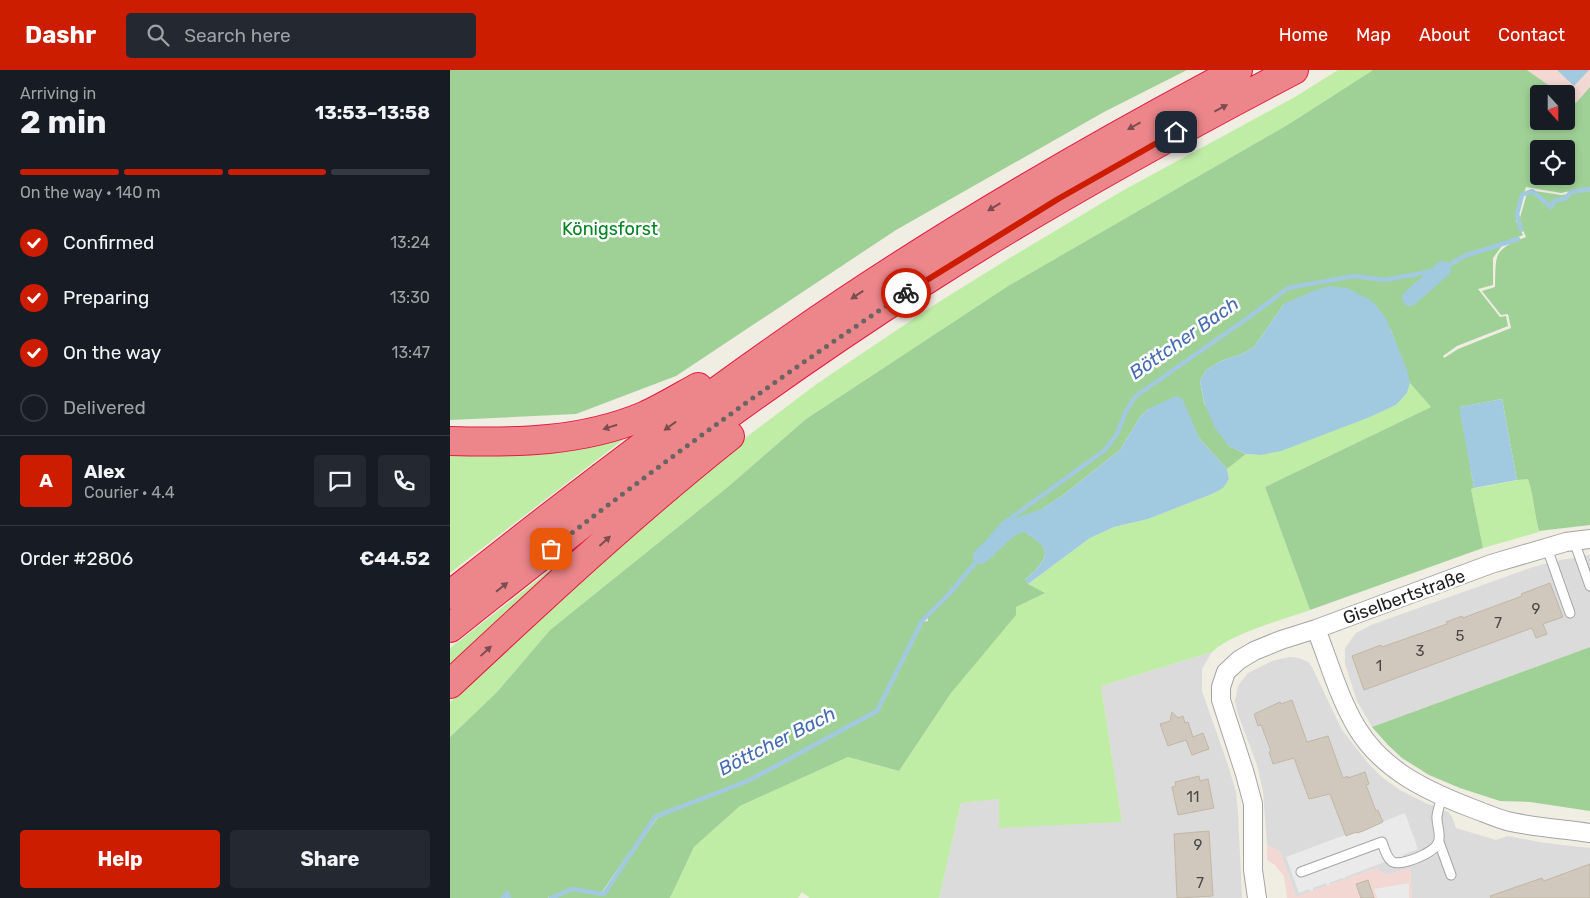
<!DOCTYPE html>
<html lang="en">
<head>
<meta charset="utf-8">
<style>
  body { margin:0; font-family:Rubik,sans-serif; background:#242831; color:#f1f3f6; height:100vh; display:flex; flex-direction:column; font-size:19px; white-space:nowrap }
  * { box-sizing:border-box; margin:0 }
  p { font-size:16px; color:#9ea1a6 }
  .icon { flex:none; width:28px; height:28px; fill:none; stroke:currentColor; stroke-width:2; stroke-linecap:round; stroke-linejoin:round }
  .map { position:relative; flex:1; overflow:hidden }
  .drawer { display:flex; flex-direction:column; background:#171b24; width:450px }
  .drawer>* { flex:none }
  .needle { width:32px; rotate:159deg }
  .fabs { position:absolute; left:1080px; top:15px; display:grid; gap:10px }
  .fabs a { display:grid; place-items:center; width:45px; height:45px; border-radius:5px; background:#171b24; box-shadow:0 2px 8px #0003; font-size:25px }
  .pin { position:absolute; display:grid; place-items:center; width:42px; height:42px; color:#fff; margin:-21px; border-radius:10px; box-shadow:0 2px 8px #0006 }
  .courier { position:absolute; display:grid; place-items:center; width:50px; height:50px; margin:-25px; border:4px solid #cc1d00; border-radius:50%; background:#fff; color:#222; box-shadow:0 1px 6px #0007 }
  .summary em { font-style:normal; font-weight:700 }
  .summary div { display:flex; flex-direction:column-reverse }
  .summary { display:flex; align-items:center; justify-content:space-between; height:85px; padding:0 20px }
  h1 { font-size:32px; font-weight:700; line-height:38px }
  .bar { display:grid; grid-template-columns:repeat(4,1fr); gap:8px 5px; align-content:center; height:60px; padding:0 20px }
  .bar i { height:6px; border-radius:4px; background:#363941 }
  .bar .on { background:#cc1d00 }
  .bar p { grid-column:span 4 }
  .line { display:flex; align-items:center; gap:12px; padding:0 20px; border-top:1px solid #363941 }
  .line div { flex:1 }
  .round { display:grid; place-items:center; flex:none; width:52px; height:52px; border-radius:5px; background:#242831 }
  ol { padding:0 20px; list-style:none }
  li { display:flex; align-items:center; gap:15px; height:55px }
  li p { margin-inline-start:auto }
  li .icon { padding:5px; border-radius:50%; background:#cc1d00; color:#fff; stroke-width:4 }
  li:last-child { color:#9ea1a6 }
  li i { width:28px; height:28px; border:2px solid #363941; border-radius:50% }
  .primary-button { display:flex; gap:10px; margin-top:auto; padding:10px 20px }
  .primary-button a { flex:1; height:58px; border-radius:5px; background:#cc1d00; color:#fff; font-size:20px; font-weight:700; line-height:58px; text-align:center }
  .primary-button a+a { background:#242831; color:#f1f3f6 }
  header { display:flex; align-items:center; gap:30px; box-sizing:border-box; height:70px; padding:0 25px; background:#cc1d00; color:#fff }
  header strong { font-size:24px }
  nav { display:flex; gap:28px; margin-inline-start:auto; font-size:18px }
  .search { width:350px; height:45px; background:#242831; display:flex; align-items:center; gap:12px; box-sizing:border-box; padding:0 18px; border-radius:5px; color:#9ea1a6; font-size:19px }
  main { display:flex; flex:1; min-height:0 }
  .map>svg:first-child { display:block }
  .residential { fill:#dcdbdb }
  .commercial { fill:#f2d7d2 }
  .grass { fill:#bfeda6 }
  .forest { fill:#9fd196; fill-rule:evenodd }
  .parking { fill:#eaeaea }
  .water { fill:#a1c9e0 }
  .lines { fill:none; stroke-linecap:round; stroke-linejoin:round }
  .stream { stroke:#a1c9e0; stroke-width:4.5 }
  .canal { stroke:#a1c9e0; stroke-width:16 }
  .building { fill:#d0c8bc; stroke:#c2b6a5 }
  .lane-casing { stroke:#a5a5a5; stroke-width:11 }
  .street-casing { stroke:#a5a5a5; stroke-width:20 }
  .highway-casing { stroke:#e41a42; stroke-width:30 }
  .lane { stroke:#fff; stroke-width:9 }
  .street { stroke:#fff; stroke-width:18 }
  .highway { stroke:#ec868b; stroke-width:28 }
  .oneway { fill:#7b4d4f }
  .done { stroke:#686663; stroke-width:5; stroke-dasharray:0 9 }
  .route { stroke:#cc1d00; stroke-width:6 }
  .labels { text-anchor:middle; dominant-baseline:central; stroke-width:5; stroke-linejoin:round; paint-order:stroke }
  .number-label { font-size:15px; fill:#4a4846 }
  .park-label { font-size:18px; fill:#058322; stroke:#fff }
  .street-label { font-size:18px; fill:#1e1e1e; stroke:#fff }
  .water-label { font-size:19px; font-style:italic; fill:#456cb3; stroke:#fff }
</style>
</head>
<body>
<header>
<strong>Dashr</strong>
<div class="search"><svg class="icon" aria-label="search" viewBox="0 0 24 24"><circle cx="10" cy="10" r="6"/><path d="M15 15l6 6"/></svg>Search here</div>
<nav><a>Home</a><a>Map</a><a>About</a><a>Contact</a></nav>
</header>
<main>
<section class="drawer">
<div class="summary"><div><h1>2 min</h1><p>Arriving in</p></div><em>13:53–13:58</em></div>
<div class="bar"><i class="on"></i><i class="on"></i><i class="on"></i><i></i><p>On the way · 140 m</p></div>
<ol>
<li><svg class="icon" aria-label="check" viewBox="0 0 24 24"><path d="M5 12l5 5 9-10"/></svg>Confirmed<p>13:24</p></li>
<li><svg class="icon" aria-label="check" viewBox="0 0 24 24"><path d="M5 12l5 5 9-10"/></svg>Preparing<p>13:30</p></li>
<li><svg class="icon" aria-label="check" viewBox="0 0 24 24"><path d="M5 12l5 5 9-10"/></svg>On the way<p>13:47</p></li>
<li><i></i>Delivered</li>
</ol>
<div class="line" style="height:90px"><b class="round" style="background:#cc1d00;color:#fff">A</b><div><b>Alex</b><p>Courier · 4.4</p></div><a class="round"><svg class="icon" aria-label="chat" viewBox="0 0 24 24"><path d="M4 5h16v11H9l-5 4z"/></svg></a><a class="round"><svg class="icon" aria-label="phone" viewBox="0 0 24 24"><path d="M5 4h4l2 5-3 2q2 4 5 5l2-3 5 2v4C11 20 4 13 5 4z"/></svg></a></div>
<div class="line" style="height:65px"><div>Order #2806</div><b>€44.52</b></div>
<div class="primary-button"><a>Help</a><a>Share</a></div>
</section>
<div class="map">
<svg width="1140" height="828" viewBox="0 0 1140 828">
  <rect width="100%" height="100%" fill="#f0ede3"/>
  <path class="residential" d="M1140,485V577L922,657L907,631L895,594V578L906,563L921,555L1083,497L1111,490Z
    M762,582L752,599V621L779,698L786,722L788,742L792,828H489L511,733L549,729V757L672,752L651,616Z
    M839,587L849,588L858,592L862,597L892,660L918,693L933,708L950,720L976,733L998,742L1002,747L1006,758L1046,770L1058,766L1095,773L1140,778V828H962L960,798L936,805L930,802L927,798L846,827L830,782L817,775L813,721L807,695L788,644L785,631L788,616L798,603L822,591Z"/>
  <path class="commercial" d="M1077,0H1140V17L1126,33L1116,27V24H1111Z
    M817,775L830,782L846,827L927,798L930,802L936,805L960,798L962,828H837L834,806L825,795L817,790Z"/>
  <path class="grass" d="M888,0H923L839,54L558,216L356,349L279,416L100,560L47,622L0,667V632L123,516L266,390L368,313L484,235L558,189L672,121L845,27Z
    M960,313L981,337L815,417L860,540C833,550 782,563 762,582L651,616L672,752L549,758V729L511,733L489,828H360L352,822L348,828H220L244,777L290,736L398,687L449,701L501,623L566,537L594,523L578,514L640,468L664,457L698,449L762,424L779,409L777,399L796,384L810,385L920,347L946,335L957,323Z
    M199,350L174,369L0,503V378Z
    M1078,408C1084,426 1084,444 1089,462L1033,478L1021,419Z
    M187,432L0,608V578Z"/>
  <path class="forest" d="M0,0H737L654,42L446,160L226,306L126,344L0,350Z
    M923,0H1077L1111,24H1089V51H1116V27L1126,33L1140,17V117L1111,123L1076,117L1066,151L1073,165L1054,173L1043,188V215L1028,219L1050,247L1056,246L1058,256L1007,276L993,286L994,288L1008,279L1061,258L1058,244L1051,245L1032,221L1045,217C1046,183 1043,180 1076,167L1069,151L1078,120L1111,125L1140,121V455L1089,461C1084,444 1084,426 1078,409L1067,410L1052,329L1010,337L1024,418L1021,419L1033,478L860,540L815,417L981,337L960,313L941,260L834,234L804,277L792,284L771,291L756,300L750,311L754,333L779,376L796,384L777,399L749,368L741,351L698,339L690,347L670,380L613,425L575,450L574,453L575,462C591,473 604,480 587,498C583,503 580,506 575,509L578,514L595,523L566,537V545L501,623L449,701L398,687L290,736L244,777L220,828H103L122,820L154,825L208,747L303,709L429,641L473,552L478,551V548L471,550L426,640L304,707L205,745L152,822L121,818L97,828H61L58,821L51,828H0V667L47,622L100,560L279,416L356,349L558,216L839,54ZM1089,79H1116V106H1089Z
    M1140,577V741L1080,732L1050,731L1010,718L979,705L952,688L938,675L922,657Z"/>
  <path class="parking" d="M955,743L968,779L953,785V787L951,788L950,786L895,807V808L893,809L892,808L879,813V815H877L876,813L863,818V820L860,821L859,819L849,823L836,787L895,765L913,762L912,758L915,757L917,760L932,752Z
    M959,813V828H927L924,819Z"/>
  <path class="water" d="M1107,0H1139L1124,16Z
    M879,216L897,218L922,231L936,248L957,300L960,313L957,323L946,335L920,347L831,381L810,385L796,384L779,376L765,358L754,332L750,311L756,300L771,291L792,284L804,277L834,234L863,221Z
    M726,326L730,327L734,332L749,368L777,399L779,409L773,418L762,424L698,449L664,457L640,468L578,514L575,509C580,506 583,503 587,498C604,480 591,474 575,462L574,453L575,450L613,425L670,380L690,347L698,339Z
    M1052,329L1067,410L1024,418L1009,337Z"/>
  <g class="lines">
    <path class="stream" d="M1071,160L1067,144L1072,125L1082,121L1101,137L1104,131L1116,128L1121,122L1140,119
      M53,828L57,823L59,828
      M101,828L122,819L154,824L205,747L300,710L427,641L472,551L499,524L531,486L539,470L554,453L655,380L667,364L676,341L686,326L795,250L838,218L904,206L935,210L993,199L1014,186L1068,169"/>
    <path class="canal" d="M960,228L993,199
      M531,486L561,458L593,447"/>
  </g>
  <path class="building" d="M1100,513L1113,547L1093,554L1097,564L1086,568L1082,558L914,620L902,586L931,575L932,577L997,554L996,552L1012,546L1013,548L1026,543L1072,526L1071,524Z
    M842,630L857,672L878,666L893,708L898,706V708L915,702L919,714L916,715L926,741L928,740L933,752L913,761L907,763L906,762L896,766L880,724L859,729L844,688L823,694L819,682L821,681L811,655L808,656L804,644L830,632L831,634Z
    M722,642L728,648L733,646L735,653L738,652L743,667L753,663L759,679L742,685L736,670L718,676L710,654L720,651Z
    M749,706L750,711L758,709L764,738L728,745L722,717L726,716L725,712Z
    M759,761L763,826L727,828L724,764Z
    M1140,794V828H1041L1040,826L1092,808L1094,811Z
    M918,810L924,828H911L906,814Z"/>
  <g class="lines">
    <g class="lane-casing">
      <path id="lane" d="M1124,471L1140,516
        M1097,478L1120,543
        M989,772L1001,805
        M851,802L932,772C934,778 937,789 943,792C952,796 984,783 988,773C992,765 986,754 987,746C988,740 990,733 992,727"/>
    </g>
    <g class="street-casing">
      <path id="street" d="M866,559C879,592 889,628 907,658C933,701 979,722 1024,739C1035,743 1046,748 1057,751C1081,757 1114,759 1140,763
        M807,828L803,800V734L795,704L771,630V617L776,602L789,590L804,581L831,570L866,559L1041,494L1116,472L1140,469"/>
    </g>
    <g class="highway-casing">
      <path id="highway" d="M0,371C66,373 132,372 194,346C212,338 230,327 248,317
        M0,525C112,436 225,349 343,267C485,168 635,81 788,0
        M0,558C153,436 308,317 473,212C593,135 718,66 844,0
        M0,614C91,529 182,444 280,366"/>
    </g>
    <use href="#lane" class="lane"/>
    <use href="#street" class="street"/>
    <use href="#highway" class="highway"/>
  </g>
  <defs><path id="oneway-solid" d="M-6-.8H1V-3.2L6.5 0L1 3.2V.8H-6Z" transform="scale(1.25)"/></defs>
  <g class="oneway">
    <use href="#oneway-solid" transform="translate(771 38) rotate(-28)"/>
    <use href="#oneway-solid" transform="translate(684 56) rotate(151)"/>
    <use href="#oneway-solid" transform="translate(544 137) rotate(149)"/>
    <use href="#oneway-solid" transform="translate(407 225) rotate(147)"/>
    <use href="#oneway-solid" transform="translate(220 356) rotate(144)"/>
    <use href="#oneway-solid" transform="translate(160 357) rotate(163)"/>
    <use href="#oneway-solid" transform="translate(155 471) rotate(-42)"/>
    <use href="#oneway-solid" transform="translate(52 517) rotate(-38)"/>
    <use href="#oneway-solid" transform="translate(36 581) rotate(-43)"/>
  </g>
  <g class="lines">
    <path class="done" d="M101,479C217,389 334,303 456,223"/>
    <path class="route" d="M456,223L608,129L726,62"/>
  </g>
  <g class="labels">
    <g class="number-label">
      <text x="1086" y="539">9</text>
      <text x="1048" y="553">7</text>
      <text x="1010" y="566">5</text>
      <text x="970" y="581">3</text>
      <text x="929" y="596">1</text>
      <text x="743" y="727">11</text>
      <text x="748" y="775">9</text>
      <text x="750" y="813">7</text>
    </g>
    <g class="park-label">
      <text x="160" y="159">Königsforst</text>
    </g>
    <g class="street-label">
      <text transform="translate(954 527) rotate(-20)">Giselbertstraße</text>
    </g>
    <g class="water-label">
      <text transform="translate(734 268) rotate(-35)">Böttcher Bach</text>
      <text transform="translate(327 671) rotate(-27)">Böttcher Bach</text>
    </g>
  </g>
</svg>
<div class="fabs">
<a><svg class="needle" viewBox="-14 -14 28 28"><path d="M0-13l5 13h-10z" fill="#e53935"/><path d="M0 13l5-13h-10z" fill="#9ea1a6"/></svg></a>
<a><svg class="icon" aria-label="locate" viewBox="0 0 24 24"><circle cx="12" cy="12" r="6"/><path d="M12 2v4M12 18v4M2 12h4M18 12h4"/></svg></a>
</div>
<div class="pin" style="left:101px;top:479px;background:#ea580c"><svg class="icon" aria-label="bag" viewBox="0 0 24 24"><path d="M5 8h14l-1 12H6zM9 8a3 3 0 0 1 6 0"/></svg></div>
<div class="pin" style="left:726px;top:62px;background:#1f2937"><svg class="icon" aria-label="home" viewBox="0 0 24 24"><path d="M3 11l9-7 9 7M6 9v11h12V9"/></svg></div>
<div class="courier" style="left:456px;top:223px"><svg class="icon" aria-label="bike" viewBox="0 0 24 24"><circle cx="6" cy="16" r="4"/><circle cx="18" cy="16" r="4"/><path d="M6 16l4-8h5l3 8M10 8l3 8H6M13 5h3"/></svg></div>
</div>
</main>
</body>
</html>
